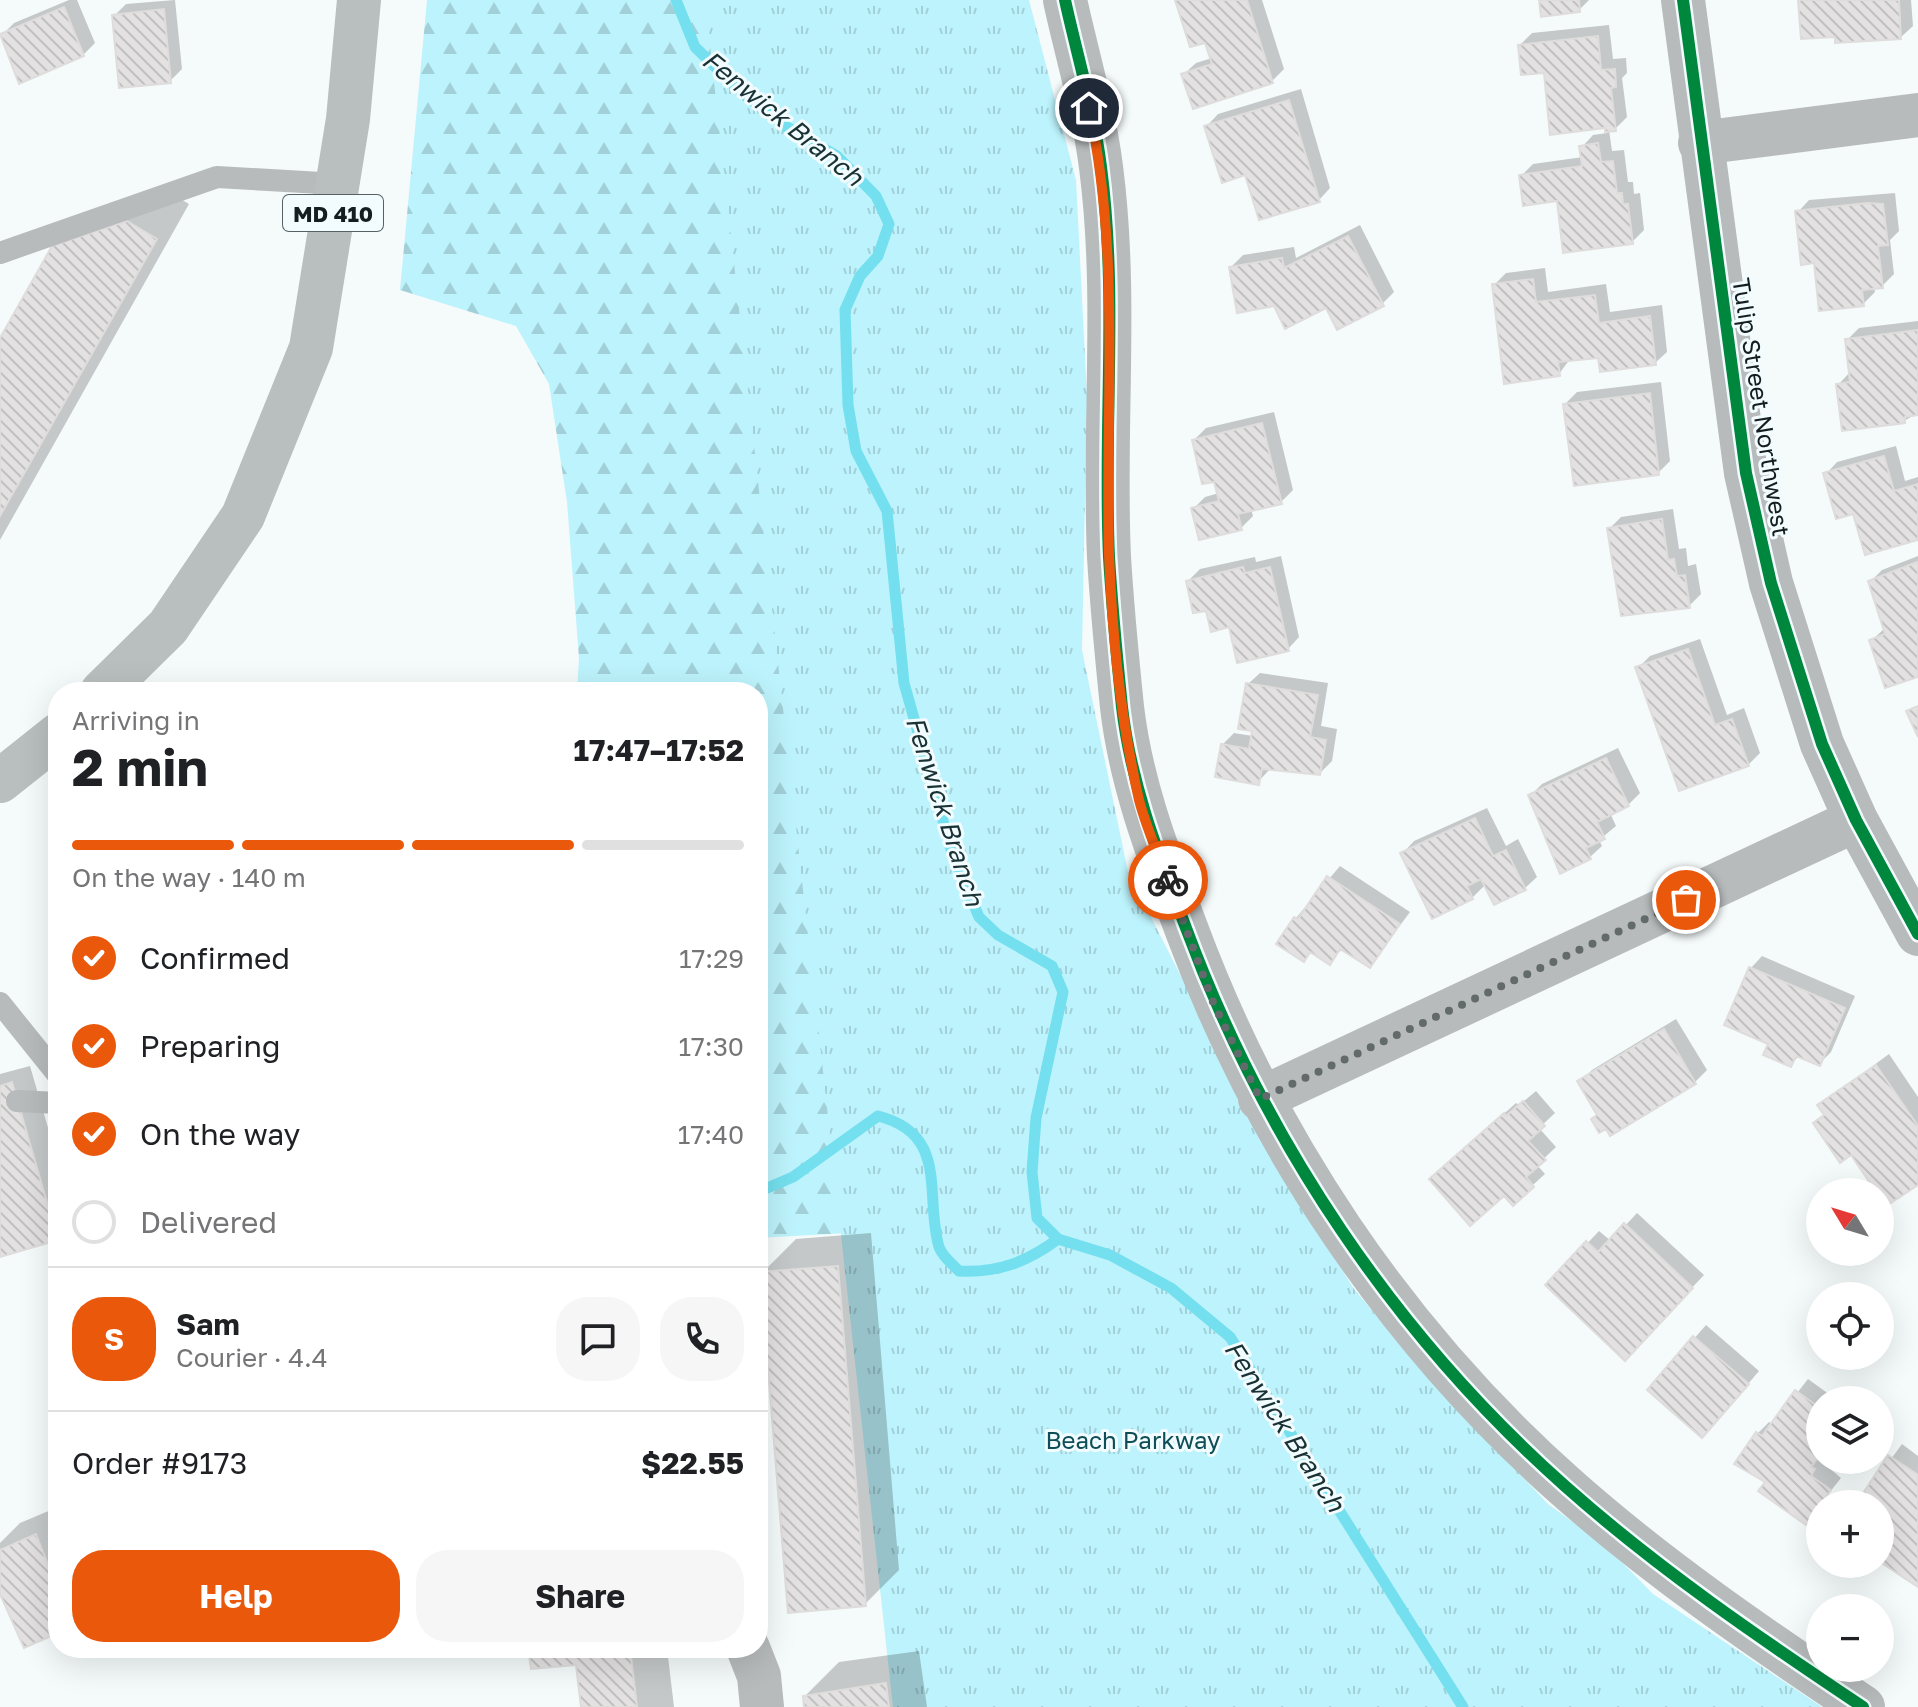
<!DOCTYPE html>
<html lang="en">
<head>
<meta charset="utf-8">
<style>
  body { margin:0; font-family:"Golos Text",sans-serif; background:#f6f6f6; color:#202124; height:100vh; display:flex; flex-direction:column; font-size:30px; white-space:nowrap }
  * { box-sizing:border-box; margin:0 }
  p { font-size:26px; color:#757577 }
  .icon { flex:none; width:44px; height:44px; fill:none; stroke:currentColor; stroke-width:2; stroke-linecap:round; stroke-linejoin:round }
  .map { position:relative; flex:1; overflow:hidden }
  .drawer { position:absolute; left:48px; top:682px; width:720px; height:976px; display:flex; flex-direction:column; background:#fff; border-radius:32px; box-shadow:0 8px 32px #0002 }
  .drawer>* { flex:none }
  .needle { width:52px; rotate:308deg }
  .controls { position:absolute; left:1806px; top:1178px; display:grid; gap:16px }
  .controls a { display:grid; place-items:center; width:88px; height:88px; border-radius:50%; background:#fff; box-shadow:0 8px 32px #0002; font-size:40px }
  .pin { position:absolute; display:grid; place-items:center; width:68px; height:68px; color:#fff; margin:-34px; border:4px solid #fff; border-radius:50%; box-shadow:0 2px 8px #0007 }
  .courier { position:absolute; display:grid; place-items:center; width:80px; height:80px; margin:-40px; border:6px solid #ea580c; border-radius:50%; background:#fff; color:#222; box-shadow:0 2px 10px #0007 }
  .headline em { font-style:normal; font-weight:700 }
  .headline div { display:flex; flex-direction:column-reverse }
  .headline { display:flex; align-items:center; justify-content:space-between; height:136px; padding:0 24px }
  h1 { font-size:52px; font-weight:700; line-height:60px }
  .bar { display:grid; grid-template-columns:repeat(4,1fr); gap:12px 8px; align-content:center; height:96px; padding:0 24px }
  .bar i { height:10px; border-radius:6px; background:#e0e0e0 }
  .bar .selected { background:#ea580c }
  .bar p { grid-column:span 4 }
  .line { display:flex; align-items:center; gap:20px; padding:0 24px; border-top:2px solid #e0e0e0 }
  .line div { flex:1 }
  .round { display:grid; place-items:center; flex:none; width:84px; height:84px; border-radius:32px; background:#f6f6f6 }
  ol { padding:0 24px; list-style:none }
  li { display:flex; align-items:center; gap:24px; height:88px }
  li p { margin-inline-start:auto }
  li .icon { padding:8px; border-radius:50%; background:#ea580c; color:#fff; stroke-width:4 }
  li:last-child { color:#757577 }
  li i { width:44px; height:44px; border:4px solid #e0e0e0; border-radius:50% }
  .primary-button { display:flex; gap:16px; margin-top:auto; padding:16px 24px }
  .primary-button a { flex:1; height:92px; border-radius:32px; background:#ea580c; color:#fff; font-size:32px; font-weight:700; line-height:92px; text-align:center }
  .primary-button a+a { background:#f6f6f6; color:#202124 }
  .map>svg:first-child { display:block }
  .forest { fill:url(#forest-firs) }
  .park { fill:url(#park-tufts) }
  .shadow { fill:#0003 }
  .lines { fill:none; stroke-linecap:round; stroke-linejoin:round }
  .stream { stroke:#74dfee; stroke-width:11 }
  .building { fill:url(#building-back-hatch); stroke:#dfdcdc; stroke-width:2 }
  .service { stroke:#b7bbbc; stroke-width:22 }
  .minor { stroke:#b7bbbc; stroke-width:44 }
  .primary { stroke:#b9bebf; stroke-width:44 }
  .cycleway-casing { stroke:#f2fcfe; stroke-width:17 }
  .cycleway { stroke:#00873e; stroke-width:12 }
  .done { stroke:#636a6c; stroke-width:8; stroke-dasharray:0 14.4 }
  .route { stroke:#ea580c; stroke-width:10 }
  .labels { text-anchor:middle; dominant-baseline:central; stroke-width:6; stroke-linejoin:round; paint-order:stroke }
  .shield { fill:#f2fcfe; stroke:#576062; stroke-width:2 }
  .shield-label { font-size:22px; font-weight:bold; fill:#141d1f }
  .street-label { font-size:24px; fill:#141d1f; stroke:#f2fcfe }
  .park-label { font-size:24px; fill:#0d4e57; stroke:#f2fcfe }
  .water-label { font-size:26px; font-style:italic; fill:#193135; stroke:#f2fcfe }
</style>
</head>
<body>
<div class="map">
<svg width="1918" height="1707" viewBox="0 0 1918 1707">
  <defs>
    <pattern id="forest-firs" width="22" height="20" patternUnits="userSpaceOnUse" patternTransform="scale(2)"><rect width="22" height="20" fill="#bdf3fc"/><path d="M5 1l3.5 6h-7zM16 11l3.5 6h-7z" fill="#a2d0d8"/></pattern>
    <pattern id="park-tufts" width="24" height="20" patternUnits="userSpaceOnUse" patternTransform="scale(2)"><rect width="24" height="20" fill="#bdf3fc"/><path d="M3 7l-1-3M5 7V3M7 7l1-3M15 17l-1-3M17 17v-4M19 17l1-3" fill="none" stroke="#a2d0d8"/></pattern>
    <pattern id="building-back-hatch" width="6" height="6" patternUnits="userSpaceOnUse" patternTransform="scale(2)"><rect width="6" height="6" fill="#e3e1e1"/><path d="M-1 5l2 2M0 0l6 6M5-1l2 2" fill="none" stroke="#c2c1c1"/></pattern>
  </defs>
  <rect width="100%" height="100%" fill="#f5fafb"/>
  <path class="forest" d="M427,0H1002L848,1233L758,1238V692H577L579,658L567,502L549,384L516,326L400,290Z"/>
  <path class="park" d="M705,0H1029L1076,180L1087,396L1082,650L1128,872L1282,1175L1354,1289L1423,1371L1548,1504L1607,1547L1653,1594L1822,1707H893Z"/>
  <path class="shadow" d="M69,0H77L95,43L83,55L2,35L14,23Z
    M175,0L182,69L170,81L114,16L126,4Z
    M1177,0H1262L1284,69L1272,81L1184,74L1196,63L1212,58L1206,40Z
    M1541,0H1589L1579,10Z
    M1800,0H1911L1913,26L1901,37L1837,35Z
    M1609,25L1613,59L1626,58L1627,73L1622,78L1627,117L1615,129L1609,130L1612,151L1624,150L1628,182H1633L1634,194L1640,193L1644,230L1632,242L1521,176L1533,164L1583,157L1582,147L1593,135L1607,133V126L1520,45L1532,33Z
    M1301,89L1330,188L1319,200L1246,173L1207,126L1218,114Z
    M162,188L189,204L0,540V343L53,248Z
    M1895,193L1899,231L1890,240L1894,274L1882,286L1874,287L1875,292L1863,304L1815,261L1798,212L1809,200Z
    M1360,225L1394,292L1382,304H1275L1231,267L1243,255L1294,247L1296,258Z
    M1545,268L1548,292L1606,284L1610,312L1662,305L1667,352L1655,363L1600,355L1570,359L1559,374L1494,285L1506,273Z
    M1918,321V413L1904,421L1838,385L1850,372L1847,340L1859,328Z
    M1661,382L1670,461L1658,473L1565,404L1577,392Z
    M1274,412L1293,490L1281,502L1251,509L1253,516L1241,528L1193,509L1205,497L1219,493L1194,440L1206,428Z
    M1896,446L1905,481L1918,477V538L1855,511L1826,474L1837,462Z
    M1673,509L1679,549L1686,548L1688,566L1696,564L1701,594L1689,606L1609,529L1621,517Z
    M1281,556L1299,637L1288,649L1230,625L1208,608L1188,581L1200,569L1255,557L1256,562Z
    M1918,556V675L1871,641L1885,628L1870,582L1882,570Z
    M1700,639L1727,715L1744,708L1760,753L1748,765L1638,668L1650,656Z
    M1260,673L1328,683L1321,726L1337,729L1332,761L1320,773L1271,768L1258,782L1222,745L1234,733L1253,736L1248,684Z
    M1618,748L1640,793L1628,805L1610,813L1616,826L1599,840L1602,846L1590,857L1561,871L1547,843L1551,839L1530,796L1542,784Z
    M1487,808L1506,846L1518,839L1537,877L1525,888L1486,884L1472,898L1403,853L1414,841Z
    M1340,866L1410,912L1370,966L1343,948L1330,962L1312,951L1303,960L1296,918Z
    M1762,956L1855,996L1831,1052L1819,1064L1800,1055L1790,1065L1770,1043L1751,968Z
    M1676,1019L1707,1070L1695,1082L1611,1133L1580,1082L1592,1070Z
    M1889,1054L1918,1097V1182L1886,1204L1820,1105Z
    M30,1066L58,1162V1237L0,1255V1074Z
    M1536,1091L1555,1113L1539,1128L1556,1147L1537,1165L1545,1174L1513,1203L1504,1193L1443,1168L1516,1103L1519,1105Z
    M1637,1213L1704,1275L1637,1346L1548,1285L1599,1231L1611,1241Z
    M871,1233L899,1570L865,1604L762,1273L796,1239Z
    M1706,1325L1759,1371L1714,1424L1649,1390Z
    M1808,1379L1837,1400H1820V1460L1841,1478L1806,1522L1768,1481L1757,1434L1769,1422L1773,1424Z
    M1902,1444L1918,1456V1584L1880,1558V1504H1858Z
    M58,1507V1631L0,1589V1543L20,1523Z
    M530,1648H667L674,1707H583L578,1662Z
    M919,1651L927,1707H806L805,1696L839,1662Z"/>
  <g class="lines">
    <path class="stream" d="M676,0L695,47L743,94L782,124L837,156L876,196L889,224L878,256L860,276L845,310L848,405L856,451L887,511L904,683L952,853L979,917L998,935L1052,966L1063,992L1036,1118L1032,1172L1037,1218L1058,1239L1110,1255L1171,1288L1230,1337L1463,1707
      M758,1192L793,1177L878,1116C950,1134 924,1196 939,1247C942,1256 952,1264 959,1271C998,1273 1027,1262 1058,1239"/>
  </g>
  <path class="building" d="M1175,0H1247L1273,83L1193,109L1181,74L1212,64L1205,43L1190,47Z
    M1539,0H1579L1580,12L1541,17Z
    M1798,0H1899L1901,39L1835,43V37L1801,39Z
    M64,7L84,56L19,84L0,34Z
    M164,9L171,83L119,88L112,15Z
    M1598,36L1601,70L1615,69L1616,87L1611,88L1616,131L1605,132V128L1550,135L1544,73L1521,75L1518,45Z
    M1289,100L1320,202L1259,220L1245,175L1222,183L1204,126Z
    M1598,143L1601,162L1613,161L1617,193H1622L1623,204H1628L1633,244L1563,253L1557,201L1523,206L1519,175L1582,166L1579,146Z
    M1867,203L1883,204L1888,245L1878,246L1883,288L1862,290L1864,306L1819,311L1814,263L1801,265L1795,211Z
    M127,221L157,239L0,516V338L52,246Z
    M1348,236L1384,306L1337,330L1326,308L1285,329L1274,306L1237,313L1229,267L1282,258L1284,268Z
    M1533,279L1536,302L1595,295L1599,323L1650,316L1656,365L1600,372L1598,358L1558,362L1560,376L1504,384L1492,284Z
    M1918,330V415L1905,417V423L1842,431L1836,384L1850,382L1845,339Z
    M1650,393L1659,475L1574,486L1563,404Z
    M1262,423L1282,504L1238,514L1242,530L1199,540L1191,508L1219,501L1214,482L1202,484L1192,440Z
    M1884,456L1894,491L1918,484V540L1865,555L1853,514L1836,519L1823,473Z
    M1662,519L1668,560L1674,559L1677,576L1685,575L1690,608L1621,616L1607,528Z
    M1917,562H1918V677L1885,688L1869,640L1885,634L1868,581Z
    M1243,567L1245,573L1270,567L1289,651L1237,663L1229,627L1211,632L1206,611L1193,613L1186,581Z
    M1688,649L1715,725L1732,719L1749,766L1679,791L1635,667Z
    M1246,683L1318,695L1310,737L1326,740L1320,775L1262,769L1259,785L1215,777L1221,744L1249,749L1252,731L1238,729Z
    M1918,706V737L1906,711Z
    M1606,758L1629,806L1597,822L1605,839L1586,848L1591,859L1560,874L1528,795Z
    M1475,818L1493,856L1506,850L1526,890L1494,905L1481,879L1467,886L1473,899L1432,919L1400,853Z
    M1327,876L1400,924L1370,968L1340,949L1330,965L1310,952L1304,962L1276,944L1294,917L1298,919Z
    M1749,967L1845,1008L1820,1066L1796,1056L1791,1067L1763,1055L1768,1044L1724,1025Z
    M1664,1029L1696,1084L1610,1136L1606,1129L1599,1133L1591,1119L1597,1115L1577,1081Z
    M1876,1065L1918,1126V1185L1886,1206L1880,1192H1876L1851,1155L1840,1163L1813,1123L1824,1115L1817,1105Z
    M12,1082L58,1240L0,1257V1086Z
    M1523,1101L1545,1126L1528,1141L1546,1160L1526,1177L1534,1187L1513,1206L1504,1196L1470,1226L1429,1179L1504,1113L1506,1116Z
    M1624,1223L1693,1288L1625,1361L1545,1285L1586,1241L1598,1252Z
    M838,1266L866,1606L788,1613L760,1272Z
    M1693,1336L1749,1384L1702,1438L1647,1390Z
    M1795,1390L1820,1408V1455L1811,1467L1815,1469L1811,1476L1831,1490L1806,1525L1758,1491L1765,1482L1734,1464L1756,1432L1762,1436Z
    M1888,1455L1918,1475V1587L1880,1562V1504H1856Z
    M36,1534L52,1575L58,1572V1633L24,1648L0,1594V1550Z
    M528,1648H630L637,1707H581L576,1665L531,1669Z
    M886,1683L889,1707H804L803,1696Z"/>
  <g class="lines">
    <path class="service" d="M0,253L217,177L338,184
      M0,1003L58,1075
      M17,1101L58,1103"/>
    <path class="minor" d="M1065,0C1077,55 1094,111 1101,167C1118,297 1103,427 1109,557C1112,607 1117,658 1122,707C1131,785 1159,856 1186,928C1265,1141 1395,1335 1565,1486C1657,1568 1761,1639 1863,1707
      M1683,0L1746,473L1771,583L1822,744L1856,820L1918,934
      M1700,143L1918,115
      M1260,1099L1856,820
      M748,1648L759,1676L762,1707"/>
    <path class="primary" d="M102,692L168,627L243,516L311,348L348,119L359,0
      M0,781L58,735"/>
    <g class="cycleway-casing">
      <path id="cycleway" d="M1065,0C1077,55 1094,111 1101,167C1118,297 1103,427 1109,557C1112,607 1117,658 1122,707C1131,785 1159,856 1186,928C1265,1141 1395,1335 1565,1486C1657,1568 1761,1639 1863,1707
        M1683,0L1746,473L1771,583L1822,744L1856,820L1918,934"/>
    </g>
    <use href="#cycleway" class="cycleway"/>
  </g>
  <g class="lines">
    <path class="done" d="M1168,880L1213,1002L1260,1099L1686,900"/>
    <path class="route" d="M1089,108C1121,256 1105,405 1109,554C1112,636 1121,721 1139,800C1146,827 1158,854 1168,880"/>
  </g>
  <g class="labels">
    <rect class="shield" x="283" y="195" width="100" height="36" rx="6"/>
    <g class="shield-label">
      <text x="333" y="213">MD 410</text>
    </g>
    <g class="street-label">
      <text transform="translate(1762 407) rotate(81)">Tulip Street Northwest</text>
    </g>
    <g class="park-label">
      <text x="1133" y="1439">Beach Parkway</text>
    </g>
    <g class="water-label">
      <text transform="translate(783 118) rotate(39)">Fenwick Branch</text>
      <text transform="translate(945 811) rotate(72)">Fenwick Branch</text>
      <text transform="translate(1285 1426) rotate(57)">Fenwick Branch</text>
    </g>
  </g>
</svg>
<div class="controls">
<a><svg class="needle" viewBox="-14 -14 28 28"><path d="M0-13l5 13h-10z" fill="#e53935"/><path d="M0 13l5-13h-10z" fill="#757577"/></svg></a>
<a><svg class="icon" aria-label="locate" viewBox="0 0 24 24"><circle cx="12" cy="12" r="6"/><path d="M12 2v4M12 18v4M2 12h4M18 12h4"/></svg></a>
<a><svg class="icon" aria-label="layers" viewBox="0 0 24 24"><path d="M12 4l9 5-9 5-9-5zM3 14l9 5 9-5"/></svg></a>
<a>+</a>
<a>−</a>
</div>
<div class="pin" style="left:1686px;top:900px;background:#ea580c"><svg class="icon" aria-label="bag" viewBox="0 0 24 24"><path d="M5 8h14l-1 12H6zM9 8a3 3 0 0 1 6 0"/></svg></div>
<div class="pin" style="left:1089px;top:108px;background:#1f2937"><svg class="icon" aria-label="home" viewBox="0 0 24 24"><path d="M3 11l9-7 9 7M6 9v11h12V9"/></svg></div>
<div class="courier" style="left:1168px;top:880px"><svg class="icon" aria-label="bike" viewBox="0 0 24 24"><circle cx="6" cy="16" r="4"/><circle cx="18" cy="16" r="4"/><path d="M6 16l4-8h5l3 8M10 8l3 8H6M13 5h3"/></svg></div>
<section class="drawer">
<div class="headline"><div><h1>2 min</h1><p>Arriving in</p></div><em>17:47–17:52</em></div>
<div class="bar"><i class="selected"></i><i class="selected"></i><i class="selected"></i><i></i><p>On the way · 140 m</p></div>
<ol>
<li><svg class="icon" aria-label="check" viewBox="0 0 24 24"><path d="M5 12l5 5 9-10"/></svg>Confirmed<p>17:29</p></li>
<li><svg class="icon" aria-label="check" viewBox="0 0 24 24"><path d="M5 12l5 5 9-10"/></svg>Preparing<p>17:30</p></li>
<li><svg class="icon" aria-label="check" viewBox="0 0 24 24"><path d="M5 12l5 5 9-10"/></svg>On the way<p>17:40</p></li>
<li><i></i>Delivered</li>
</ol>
<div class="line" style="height:144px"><b class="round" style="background:#ea580c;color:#fff">S</b><div><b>Sam</b><p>Courier · 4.4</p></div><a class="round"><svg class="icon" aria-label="chat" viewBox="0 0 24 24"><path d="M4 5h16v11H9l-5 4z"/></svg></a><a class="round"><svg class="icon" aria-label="phone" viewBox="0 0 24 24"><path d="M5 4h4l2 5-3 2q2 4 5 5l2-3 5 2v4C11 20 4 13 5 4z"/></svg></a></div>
<div class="line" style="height:104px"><div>Order #9173</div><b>$22.55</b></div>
<div class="primary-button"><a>Help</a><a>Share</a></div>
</section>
</div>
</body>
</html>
